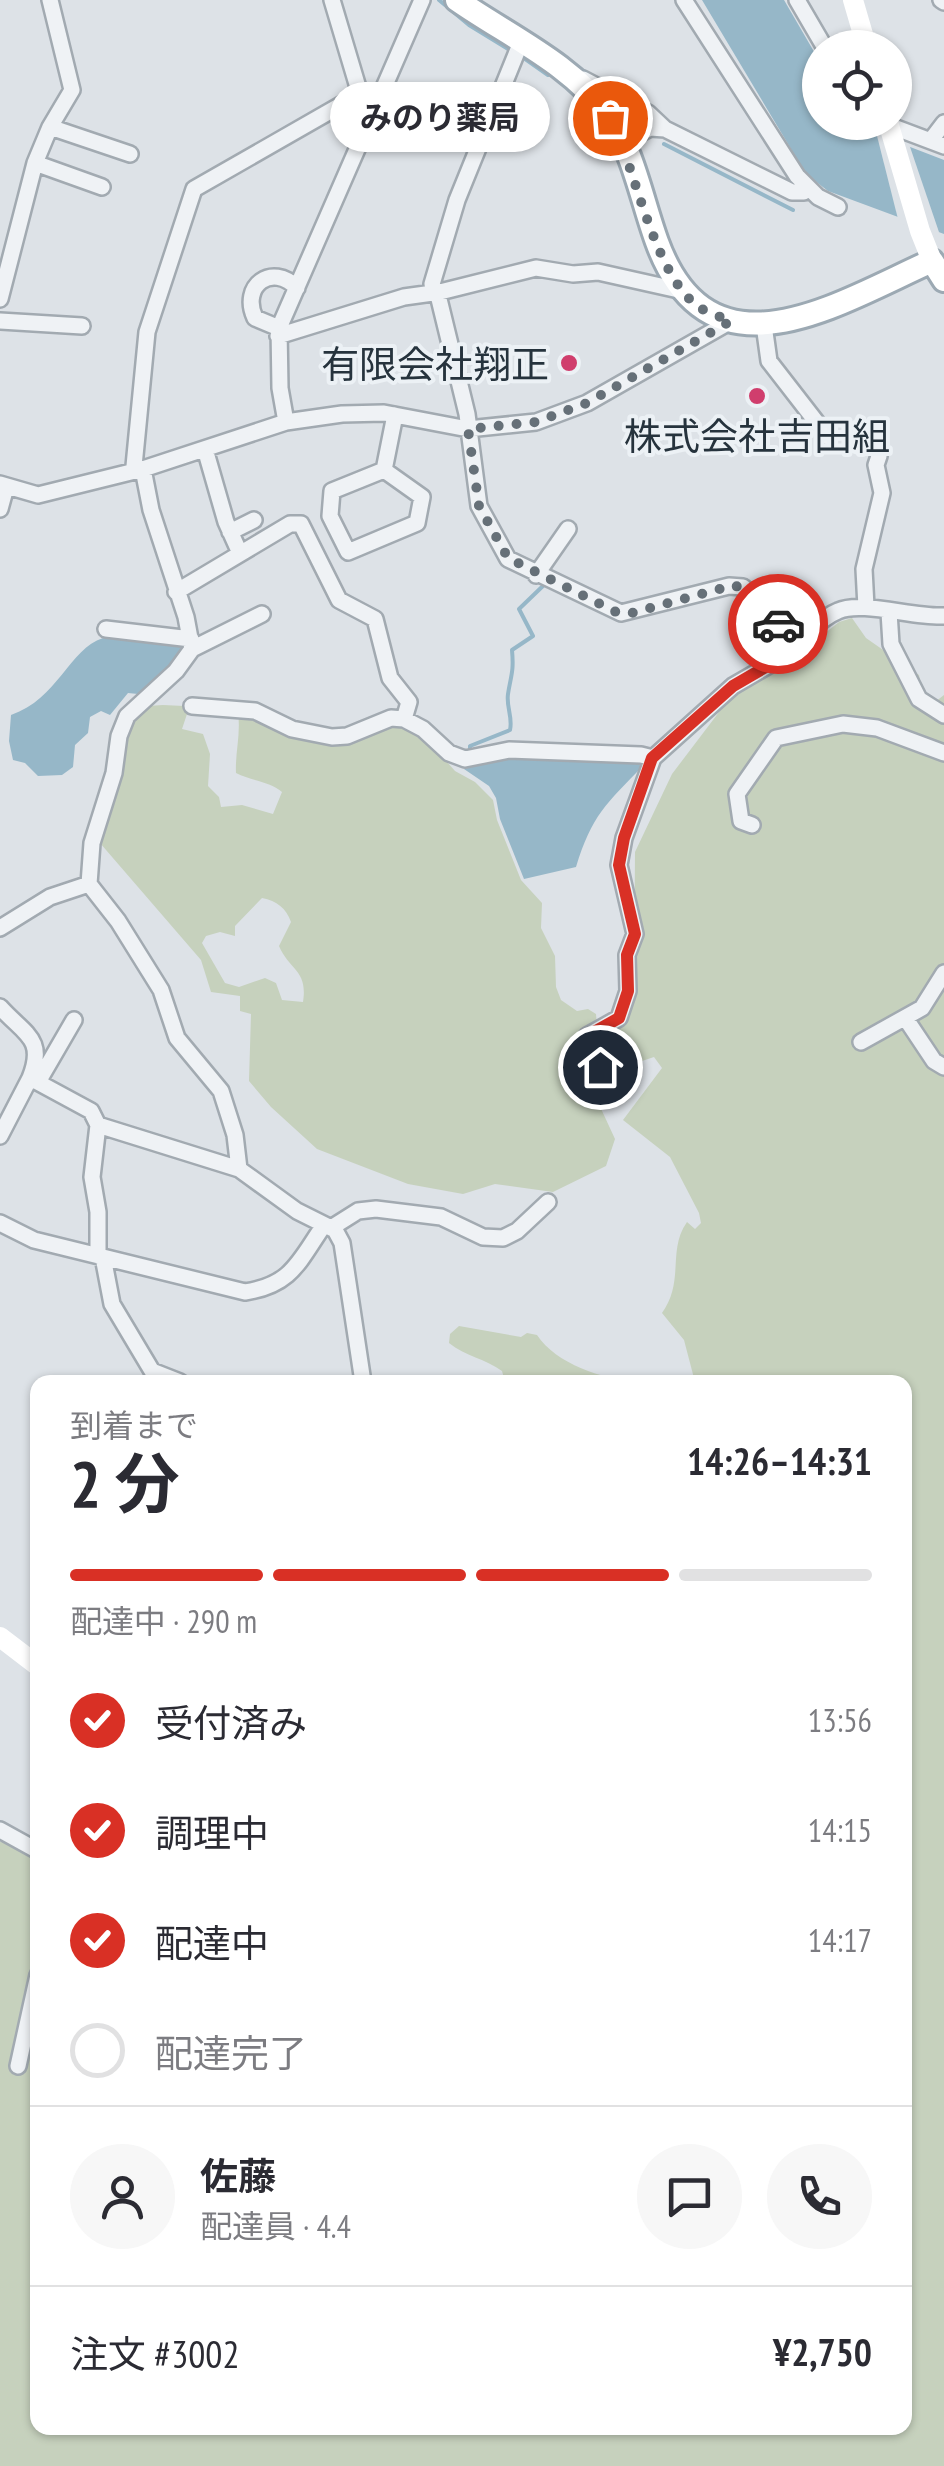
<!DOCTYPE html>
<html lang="ja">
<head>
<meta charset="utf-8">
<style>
  body { margin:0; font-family:"PT Sans Narrow","Noto Sans JP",sans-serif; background:#f7f7f7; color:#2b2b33; height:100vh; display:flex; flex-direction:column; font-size:38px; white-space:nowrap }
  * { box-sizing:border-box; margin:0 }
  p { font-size:32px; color:#7c7c81 }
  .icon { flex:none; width:55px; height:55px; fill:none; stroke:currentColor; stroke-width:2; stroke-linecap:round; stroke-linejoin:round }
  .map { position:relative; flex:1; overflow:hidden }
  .drawer { position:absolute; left:30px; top:1375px; width:882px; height:1060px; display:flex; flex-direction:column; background:#fff; border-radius:20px; box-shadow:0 2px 8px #0004 }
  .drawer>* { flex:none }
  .controls { position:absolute; left:802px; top:30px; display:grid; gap:20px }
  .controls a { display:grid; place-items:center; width:110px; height:110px; border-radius:50%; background:#fff; box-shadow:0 2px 8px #0004; font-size:50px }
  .pin { position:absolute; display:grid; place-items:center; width:85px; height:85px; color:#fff; margin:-42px; border:5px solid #fff; border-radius:50%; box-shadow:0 2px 10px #0007 }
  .courier { position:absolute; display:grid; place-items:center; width:100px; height:100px; margin:-50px; border:8px solid #d93025; border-radius:50%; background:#fff; color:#222; box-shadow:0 2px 12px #0007 }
  .bubble { position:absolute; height:70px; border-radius:35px; background:#fff; box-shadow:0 2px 8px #0004; font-size:32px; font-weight:700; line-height:70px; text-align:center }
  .headline em { font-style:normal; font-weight:700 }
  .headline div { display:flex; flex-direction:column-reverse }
  .headline { display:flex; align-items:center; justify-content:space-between; height:170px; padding:0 40px }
  h1 { font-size:65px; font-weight:700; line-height:75px }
  .bar { display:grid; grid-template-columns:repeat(4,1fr); gap:15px 10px; align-content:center; height:120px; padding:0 40px }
  .bar i { height:12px; border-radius:8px; background:#e1e1e2 }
  .bar .on { background:#d93025 }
  .bar p { grid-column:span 4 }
  .line { display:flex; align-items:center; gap:25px; padding:0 40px; border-top:2px solid #e1e1e2 }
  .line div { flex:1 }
  .round { display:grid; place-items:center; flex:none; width:105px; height:105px; border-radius:52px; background:#f7f7f7 }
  ol { padding:0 40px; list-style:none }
  li { display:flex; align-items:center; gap:30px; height:110px }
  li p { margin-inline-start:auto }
  li .icon { padding:10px; border-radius:50%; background:#d93025; color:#fff; stroke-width:4 }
  li:last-child { color:#7c7c81 }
  li i { width:55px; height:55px; border:5px solid #e1e1e2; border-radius:50% }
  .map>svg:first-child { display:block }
  .green { fill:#c6d1bd; fill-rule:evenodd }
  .water { fill:#96b7c8 }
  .pier { fill:#dde2e7 }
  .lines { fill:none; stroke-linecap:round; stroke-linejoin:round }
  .stream { stroke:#96b7c8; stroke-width:4 }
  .street-casing { stroke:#a2aab1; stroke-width:20 }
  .primary-casing { stroke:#9ca9b3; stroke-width:28 }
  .street { stroke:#eff2f5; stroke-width:15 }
  .secondary { stroke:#fff; stroke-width:20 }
  .primary { stroke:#fff; stroke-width:22 }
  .done { stroke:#667078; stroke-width:10; stroke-dasharray:0 18 }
  .route { stroke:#d93025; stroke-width:12 }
  .poi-dot { fill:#d03e6d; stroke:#ecf1f5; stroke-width:4 }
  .labels { text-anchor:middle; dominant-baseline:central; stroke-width:8; stroke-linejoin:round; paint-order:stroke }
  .poi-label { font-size:38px; fill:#26333d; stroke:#ecf1f5; text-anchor:end }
</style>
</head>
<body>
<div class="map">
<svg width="944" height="2466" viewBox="0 0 944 2466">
  <rect width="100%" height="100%" fill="#dde2e7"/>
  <path class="green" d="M852,618L866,638L919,675L922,691L935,702L944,695V2466H0V1842L37,1845L38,2428H905V1382H695L684,1340L662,1313C685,1281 667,1250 687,1222L695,1229L701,1223L699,1213L670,1157L623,1120L662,1068L654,1057L636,1063L615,1062L606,1044L607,1034L621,1026L634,996L635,852L672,774L735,691L795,657L839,622Z
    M163,705L184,706L188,711L182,729L203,734L210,754L208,786L219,797L221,807L242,805L273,814L282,792C270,781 251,781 236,773C235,752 241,734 238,713L253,716L299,738L392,724L408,727L425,737L455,771L475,782L493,800L497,820L521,880L542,903L541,928L555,956L556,987L561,1000L577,1011L588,1009L596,1014L597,1026L583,1032L601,1080L597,1100L615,1139L606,1166L553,1192L495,1184L463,1194L408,1184L317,1149L271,1107L249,1081L251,1014L240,1011V996L211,992L201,960L100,843L122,765L124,741L134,721L148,706ZM262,898C277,901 286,908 291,922L279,946C290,971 308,970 303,1002L282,1000L276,983L265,978L239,987L225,983L202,943L206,936L220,932L235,936V926Z
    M459,1326L521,1337L527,1333L537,1335C556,1364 603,1379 636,1382H505L502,1371C486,1359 465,1356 449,1343L450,1334Z"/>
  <path class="water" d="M702,0H784L820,62V122L856,123L866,130L944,160V234L828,191L806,174Z
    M103,638L181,647C176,668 154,681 138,694L128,693L110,715L101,711L90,717L88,733L75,745L73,767L62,775L38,776L25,763L13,760L9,741L11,715C58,699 69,649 103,638Z
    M502,759L635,762L643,766C606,804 592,815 576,867L524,879L500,819L496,798L489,786L464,769Z"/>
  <path class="pier" d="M875,128L908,141L941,238L899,223Z"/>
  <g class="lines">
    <path class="stream" d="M439,0L469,25L513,52
      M521,56L548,75
      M664,144L793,210
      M470,751V746L510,730C513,717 506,707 508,694C511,675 514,672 512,650L533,636L519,609L545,584"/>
    <g class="street-casing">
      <path id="street" d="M684,0L797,176L818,197L838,207
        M797,0L825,48
        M941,0L944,2
        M521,42L457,200L432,284L439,299L467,414L479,506L508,559L621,613L729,586L743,587L785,631L798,640C811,630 823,617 838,611C861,600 914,618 944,616
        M583,79L648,113L665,129
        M375,108L422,0
        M883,123L944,146
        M50,127L130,154
        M931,140L944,123
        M623,142L650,128L665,129L792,192H804L809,188
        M35,163L102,187
        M0,299L35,163L50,127L72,90L50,0
        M0,321L82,326
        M764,325L769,361L828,437
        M279,328L255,318C240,286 272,262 297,288
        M278,336L404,297L440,292L536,268L573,274L598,272L683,291
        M286,422L280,388L279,328L375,108L360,94
        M205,449L226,522L239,551
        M384,470L332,491L330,516L348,552L417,523L422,497L384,470L395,415
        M0,484L38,495L143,469L286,422L342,414L384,413L468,429L536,422L587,403L731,321
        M0,509L6,487
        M230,532L254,520
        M536,575L568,529
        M176,592L290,524H301L339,600L375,619L390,678L409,702L404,719
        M866,607L864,569L882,493L876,465L879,456
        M889,612L891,644L919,699L944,715
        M106,629L191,639
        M192,649L262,614
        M192,706L255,711L292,729L332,737L347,736L391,718L404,719L423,729L449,753L465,759L509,750L641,755L653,758L733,686L788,654L798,640
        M752,825L741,821L737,794L776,738L843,724L877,728L944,753
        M0,928L50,897L89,884
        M0,1007C24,1034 46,1038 30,1078
        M906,1019L934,1061L944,1067
        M861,1042L922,1008L944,973
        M38,1082L74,1020
        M615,1093L585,1041L587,1036L619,1018L628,991L627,955L635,934L619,865L624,838L653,758
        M98,1125L239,1169L297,1211L335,1230L342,1243L363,1382
        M0,1136L30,1078L91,1111L98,1125L92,1177L98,1212V1256
        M239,1169L235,1135L221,1091L177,1038L161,990L118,921L89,884L92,843L114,773L119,736L127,716L176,671L192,649L186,617L151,510L143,469L134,466L147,332L194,189L360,94L332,0
        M0,1223L34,1240L245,1292C292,1285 299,1261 324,1225
        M331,1228L358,1211L376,1209L441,1217L483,1237L503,1238L517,1231L548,1202
        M103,1257L112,1304L152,1371L180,1382
        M0,1830L38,1851
        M18,2066L38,1975"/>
    </g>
    <g class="primary-casing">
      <path id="primary" d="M457,0C507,35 572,64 608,115C633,150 642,201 657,242C710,387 838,303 932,261L944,280"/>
    </g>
    <use href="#street" class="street"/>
    <path class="secondary" d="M853,0L867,48
      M888,122L920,231L932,261
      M0,1637L38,1666"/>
    <use href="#primary" class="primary"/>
  </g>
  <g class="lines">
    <path class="done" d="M610,118C636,167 654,280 702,309C710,314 722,317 731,321L587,403L536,422L468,429L479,506L508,558L616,612L628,614L734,585L752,594L778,624"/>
    <path class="route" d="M600,1067L586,1041L587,1036L619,1018L628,991L627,955L635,934L619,865L624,838L652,758L733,686L788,654L798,640L778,624"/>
  </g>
  <g class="poi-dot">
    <circle cx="569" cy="363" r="10"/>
    <circle cx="757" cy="396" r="10"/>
  </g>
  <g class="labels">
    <g class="poi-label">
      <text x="549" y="363">有限会社翔正</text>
      <text x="757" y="435" text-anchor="middle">株式会社吉田組</text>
    </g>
  </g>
</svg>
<div class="controls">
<a><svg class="icon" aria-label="locate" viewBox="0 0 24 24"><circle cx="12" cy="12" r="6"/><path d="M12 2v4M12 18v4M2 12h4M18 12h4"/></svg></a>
</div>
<div class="pin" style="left:610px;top:118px;background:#ea580c"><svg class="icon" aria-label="bag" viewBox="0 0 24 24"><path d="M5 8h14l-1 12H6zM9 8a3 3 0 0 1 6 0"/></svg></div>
<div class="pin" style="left:600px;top:1067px;background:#1f2937"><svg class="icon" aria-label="home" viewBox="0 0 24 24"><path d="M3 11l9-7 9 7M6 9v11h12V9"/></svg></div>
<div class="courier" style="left:778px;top:624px"><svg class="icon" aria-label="car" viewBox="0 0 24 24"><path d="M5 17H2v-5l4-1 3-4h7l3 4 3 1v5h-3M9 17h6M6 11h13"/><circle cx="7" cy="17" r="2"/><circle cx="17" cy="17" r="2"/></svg></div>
<div class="bubble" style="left:330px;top:82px;width:220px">みのり薬局</div>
<section class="drawer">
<div class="headline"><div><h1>2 分</h1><p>到着まで</p></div><em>14:26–14:31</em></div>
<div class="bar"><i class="on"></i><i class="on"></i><i class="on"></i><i></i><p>配達中 · 290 m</p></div>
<ol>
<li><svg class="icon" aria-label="check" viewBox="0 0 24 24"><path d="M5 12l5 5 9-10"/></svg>受付済み<p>13:56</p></li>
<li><svg class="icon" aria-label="check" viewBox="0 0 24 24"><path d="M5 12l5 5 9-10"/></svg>調理中<p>14:15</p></li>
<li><svg class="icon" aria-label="check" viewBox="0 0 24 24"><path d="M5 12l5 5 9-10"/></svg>配達中<p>14:17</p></li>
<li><i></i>配達完了</li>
</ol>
<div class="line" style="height:180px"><a class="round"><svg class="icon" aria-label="person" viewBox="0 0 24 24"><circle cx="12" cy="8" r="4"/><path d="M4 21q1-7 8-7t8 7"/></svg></a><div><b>佐藤</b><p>配達員 · 4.4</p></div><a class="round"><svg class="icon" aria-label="chat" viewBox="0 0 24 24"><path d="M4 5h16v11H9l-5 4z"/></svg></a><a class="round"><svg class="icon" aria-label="phone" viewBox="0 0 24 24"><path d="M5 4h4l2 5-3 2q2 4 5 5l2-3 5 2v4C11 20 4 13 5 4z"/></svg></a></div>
<div class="line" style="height:130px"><div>注文 #3002</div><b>¥2,750</b></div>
</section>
</div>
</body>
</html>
